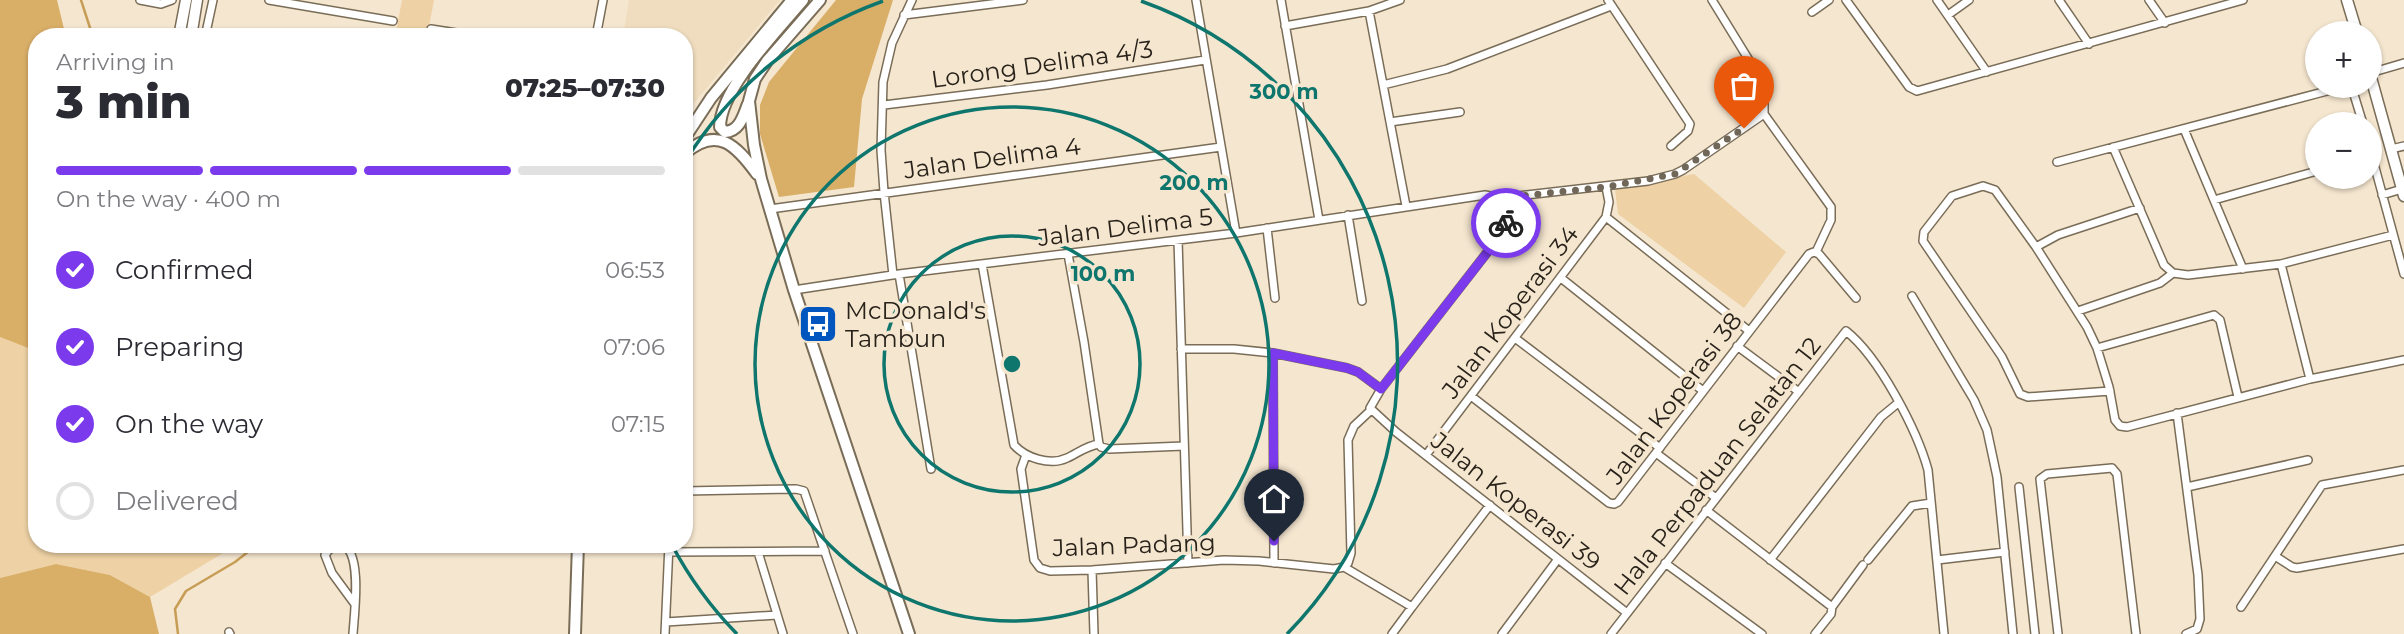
<!DOCTYPE html>
<html lang="en">
<head>
<meta charset="utf-8">
<style>
  body { margin:0; font-family:Montserrat,sans-serif; background:#f2f2f3; color:#2b2b33; height:100vh; display:flex; flex-direction:column; font-size:26px; white-space:nowrap }
  * { box-sizing:border-box; margin:0 }
  p { font-size:23px; color:#7c7c81 }
  .icon { flex:none; width:38px; height:38px; fill:none; stroke:currentColor; stroke-width:2; stroke-linecap:round; stroke-linejoin:round }
  .map { position:relative; flex:1; overflow:hidden }
  .panel { position:absolute; left:28px; top:28px; width:665px; height:525px; display:flex; flex-direction:column; background:#fff; border-radius:28px; box-shadow:0 2px 5px #0004 }
  .panel>* { flex:none }
  .fabs { position:absolute; left:2305px; top:21px; display:grid; gap:14px }
  .fabs a { display:grid; place-items:center; width:77px; height:77px; border-radius:50%; background:#fff; box-shadow:0 2px 5px #0004; font-size:35px }
  .pin { position:absolute; display:grid; place-items:center; width:60px; height:60px; color:#fff; margin:-72px -30px; border-radius:50% 50% 50% 0; rotate:-45deg; box-shadow:0 0 7px #0007 }
  .pin .icon { rotate:45deg }
  .courier { position:absolute; display:grid; place-items:center; width:70px; height:70px; margin:-35px; border:5px solid #7c3aed; border-radius:50%; background:#fff; color:#222; box-shadow:0 2px 9px #0007 }
  .overview em { font-style:normal; font-weight:800 }
  .overview div { display:flex; flex-direction:column-reverse }
  .overview { display:flex; align-items:center; justify-content:space-between; height:119px; padding:0 28px }
  h1 { font-size:46px; font-weight:800; line-height:52px }
  .bar { display:grid; grid-template-columns:repeat(4,1fr); gap:10px 7px; align-content:center; height:84px; padding:0 28px }
  .bar i { height:9px; border-radius:5px; background:#e1e1e2 }
  .bar .on { background:#7c3aed }
  .bar p { grid-column:span 4 }
  ol { padding:0 28px; list-style:none }
  li { display:flex; align-items:center; gap:21px; height:77px }
  li p { margin-inline-start:auto }
  li .icon { padding:7px; border-radius:50%; background:#7c3aed; color:#fff; stroke-width:4 }
  li:last-child { color:#7c7c81 }
  li i { width:38px; height:38px; border:4px solid #e1e1e2; border-radius:50% }
  .map>svg:first-child { display:block }
  .built { fill:#f0ddbf }
  .green { fill:#eed1a4 }
  .forest { fill:#d9ae67 }
  .lines { fill:none; stroke-linecap:round; stroke-linejoin:round }
  .stream { stroke:#c79d56; stroke-width:2.5 }
  .street-casing { stroke:#7a6d58; stroke-width:10 }
  .secondary-casing { stroke:#7a6d58; stroke-width:13 }
  .primary-casing { stroke:#7a6d58; stroke-width:14 }
  .street { stroke:#fff; stroke-width:7 }
  .secondary { stroke:#fff; stroke-width:10 }
  .primary { stroke:#fff; stroke-width:10 }
  .done { stroke:#706759; stroke-width:7; stroke-dasharray:0 12.6 }
  .route { stroke:#7c3aed; stroke-width:9 }
  .ring { fill:none; stroke:#0f766e; stroke-width:3.5 }
  .labels { text-anchor:middle; dominant-baseline:central; stroke-width:7; stroke-linejoin:round; paint-order:stroke }
  .street-label { font-size:24px; fill:#28221a; stroke:#f5e6cf }
  .poi-label { font-size:24px; fill:#28221a; stroke:#f5e6cf; text-anchor:start }
  .centre { fill:#0f766e; stroke:#f5e6cf; stroke-width:3.5 }
  .ring-label { font-size:21px; text-anchor:middle; font-weight:bold; fill:#0f766e; stroke:#f5e6cf; stroke-width:7; stroke-linejoin:round; paint-order:stroke }
</style>
</head>
<body>
<div class="map">
<svg width="2404" height="634" viewBox="0 0 2404 634">
  <rect width="100%" height="100%" fill="#f5e6cf"/>
  <path class="built" d="M629,0H780L684,115V37H623Z"/>
  <path class="green" d="M402,0H434L427,37H395Z
    M1694,174L1786,252L1744,308L1618,214L1615,189Z
    M0,337L28,348H37V544H238L150,597L110,575L56,564L0,578Z"/>
  <path class="forest" d="M0,0H57L66,37H37V348H28L0,337Z
    M836,0H893L862,99L854,187L779,197L760,134V105L769,82Z
    M56,564L110,575L150,597L159,634H0V578Z"/>
  <g class="lines">
    <path class="stream" d="M81,0L93,37
      M178,634L175,609L186,591L235,562L258,544"/>
    <g class="street-casing">
      <path id="street" d="M140,0L161,4L172,0
        M269,0L393,21
        M1196,0L1236,233
        M1281,0L1319,220
        M1608,0L1690,124L1688,131L1671,146
        M1712,0L1760,78L1764,94V114
        M1846,0L1909,87L1917,91L2243,0
        M1937,0L1987,72
        M2059,0L2089,44
        M2149,0L2165,23
        M1369,11L1406,206
        M1812,12L1829,0
        M904,15L1023,0
        M1948,15L1969,0
        M1285,26L1369,11L1400,0
        M431,29L482,37
        M205,37L213,0
        M596,37L603,0
        M2370,73L2404,63
        M1383,85L1447,69L1611,6
        M884,105L1047,85L1205,60
        M1764,114L1831,207V220L1816,252
        M1390,122L1460,112
        M2184,129L2243,269
        M2113,147L2164,265L2173,273L2188,275L2281,264L2393,235
        M2370,149L2404,274
        M2391,149L2404,146
        M2057,162L2346,86L2352,88L2363,124
        M2382,195L2402,189
        M1501,198L1507,218L1503,232L1381,389L1370,408L1396,432L1627,613
        M2214,200L2317,171
        M770,209L1221,147
        M1348,215L1362,301
        M1606,217L1749,331
        M1267,228L1275,298
        M1178,240L1188,563
        M2036,247L2058,235L2140,208
        M1068,254L1084,342L1099,444L1101,447L1109,449L1184,446
        M982,264L1014,445C1026,458 1050,466 1067,458C1078,453 1086,446 1099,444
        M2281,264L2310,379
        M899,274L931,469
        M893,275L884,192L881,150L883,82L892,43L912,0
        M1561,278L1703,391
        M794,290L899,274L1236,233L1485,195L1501,198L1648,181L1675,174L1683,170L1764,114
        M1912,296L1974,400L1987,430L1997,477L2013,634
        M2078,311L2160,283L2173,273
        M1515,338L1660,448
        M1737,346L1799,392
        M2097,348L2214,315L2220,320L2238,397
        M1181,349H1234L1273,353L1347,368L1358,372L1381,389
        M1273,353L1274,563
        M2110,391L2028,397L2020,394L2002,357L1923,241L1924,232L1952,196L1983,186L1995,190L2036,247L2087,327L2097,348L2109,387L2115,420L2120,426L2127,427L2310,379L2404,360
        M1471,396L1609,503L1614,504L1618,502L1809,254L1814,252L1819,254L1856,298
        M2177,413L2198,575L2200,619L2197,629L2186,634
        M1656,453L1716,498
        M1026,455L1021,469L1034,560L1040,568L1050,571L1092,570L1224,560L1259,561L1334,569L1344,567
        M1426,455L1606,217L1609,202L1606,187
        M2019,487L2035,634
        M2187,487L2308,460
        M684,491L796,489L804,491L853,634
        M1706,510L1832,607L1863,565
        M669,552L825,551
        M758,552L783,634
        M2275,556L2292,567L2297,568L2404,549
        M1770,560L1881,417L1898,403
        M1868,560L1912,506L1931,503
        M1937,560L2005,552
        M1665,563L1762,634
        M1344,567L1412,607L1490,505
        M1344,567L1348,563L1351,553L1348,440L1354,426L1370,411
        M1092,570L1094,634
        M2241,607L2322,485L2404,470
        M666,622L777,615
        M229,632L230,634
        M353,634C354,616 363,551 342,545C334,543 329,549 325,555L332,573L354,603
        M665,634L669,544
        M1392,634L1412,607
        M1502,634L1558,559
        M1611,634L1846,331C1879,357 1917,430 1928,470L1944,634
        M1815,634L1831,614L1832,607
        M2058,634L2040,479L2047,474L2112,468L2117,474L2136,634"/>
    </g>
    <g class="secondary-casing">
      <path id="secondary" d="M2347,0L2357,33
        M179,37L186,0
        M191,37L197,0
        M2370,74L2404,196"/>
    </g>
    <g class="primary-casing">
      <path id="primary" d="M820,0L767,61L755,79L749,101L754,145L761,179L794,290L909,634
        M748,104C743,116 740,131 725,132L720,127C720,89 778,30 803,0
        M684,139L711,98L792,0
        M684,154C717,125 736,145 757,174
        M575,634L578,544"/>
    </g>
    <use href="#street" class="street"/>
    <use href="#secondary" class="secondary"/>
    <use href="#primary" class="primary"/>
  </g>
  <g class="lines">
    <path class="done" d="M1506,223V211L1501,198L1606,187L1675,174L1744,128"/>
    <path class="route" d="M1274,541L1273,353L1347,368L1358,372L1381,389L1500,236L1506,223"/>
  </g>
  <g class="ring">
    <circle cx="1012" cy="364" r="128"/>
    <circle cx="1012" cy="364" r="257"/>
    <path d="M737 634A385 385 0 0 1 672 545M686 160A385 385 0 0 1 883 1M1141 1A385 385 0 0 1 1287 634"/>
  </g>
  <defs>
    <g id="bus-square" transform="scale(2.0125)"><rect x="-9" y="-9" width="18" height="18" rx="4" fill="#0155bf" stroke="#f5e6cf"/><path d="M-5-6H5V4H4V6H2V4H-2V6H-4V4H-5ZM-3.5-4V0h7V-4ZM-3.5 1.2v1.5H-2V1.2ZM2 1.2v1.5H3.5V1.2Z" fill="#fff"/></g>
  </defs>
  <g fill-rule="evenodd">
    <use href="#bus-square" x="818" y="324"/>
  </g>
  <g class="labels">
    <g class="street-label">
      <text transform="translate(1042 64) rotate(-8)">Lorong Delima 4/3</text>
      <text transform="translate(992 158) rotate(-8)">Jalan Delima 4</text>
      <text transform="translate(1125 227) rotate(-7)">Jalan Delima 5</text>
      <text transform="translate(1510 312) rotate(-53)">Jalan Koperasi 34</text>
      <text transform="translate(1674 398) rotate(-53)">Jalan Koperasi 38</text>
      <text transform="translate(1717 466) rotate(-52)">Hala Perpaduan Selatan 12</text>
      <text transform="translate(1516 501) rotate(38)">Jalan Koperasi 39</text>
      <text transform="translate(1134 545) rotate(-2)">Jalan Padang</text>
    </g>
    <g class="poi-label">
      <text x="845" y="310">McDonald's<tspan x="845" dy="28">Tambun</tspan></text>
    </g>
  </g>
  <circle cx="1012" cy="364" r="10" class="centre"/>
  <g class="ring-label">
    <text x="1284" y="99">300 m</text>
    <text x="1194" y="190">200 m</text>
    <text x="1103" y="281">100 m</text>
  </g>
</svg>
<div class="fabs">
<a>+</a>
<a>−</a>
</div>
<div class="pin" style="left:1744px;top:128px;background:#ea580c"><svg class="icon" aria-label="bag" viewBox="0 0 24 24"><path d="M5 8h14l-1 12H6zM9 8a3 3 0 0 1 6 0"/></svg></div>
<div class="pin" style="left:1274px;top:541px;background:#1f2937"><svg class="icon" aria-label="home" viewBox="0 0 24 24"><path d="M3 11l9-7 9 7M6 9v11h12V9"/></svg></div>
<div class="courier" style="left:1506px;top:223px"><svg class="icon" aria-label="bike" viewBox="0 0 24 24"><circle cx="6" cy="16" r="4"/><circle cx="18" cy="16" r="4"/><path d="M6 16l4-8h5l3 8M10 8l3 8H6M13 5h3"/></svg></div>
<section class="panel">
<div class="overview"><div><h1>3 min</h1><p>Arriving in</p></div><em>07:25–07:30</em></div>
<div class="bar"><i class="on"></i><i class="on"></i><i class="on"></i><i></i><p>On the way · 400 m</p></div>
<ol>
<li><svg class="icon" aria-label="check" viewBox="0 0 24 24"><path d="M5 12l5 5 9-10"/></svg>Confirmed<p>06:53</p></li>
<li><svg class="icon" aria-label="check" viewBox="0 0 24 24"><path d="M5 12l5 5 9-10"/></svg>Preparing<p>07:06</p></li>
<li><svg class="icon" aria-label="check" viewBox="0 0 24 24"><path d="M5 12l5 5 9-10"/></svg>On the way<p>07:15</p></li>
<li><i></i>Delivered</li>
</ol>
</section>
</div>
</body>
</html>
